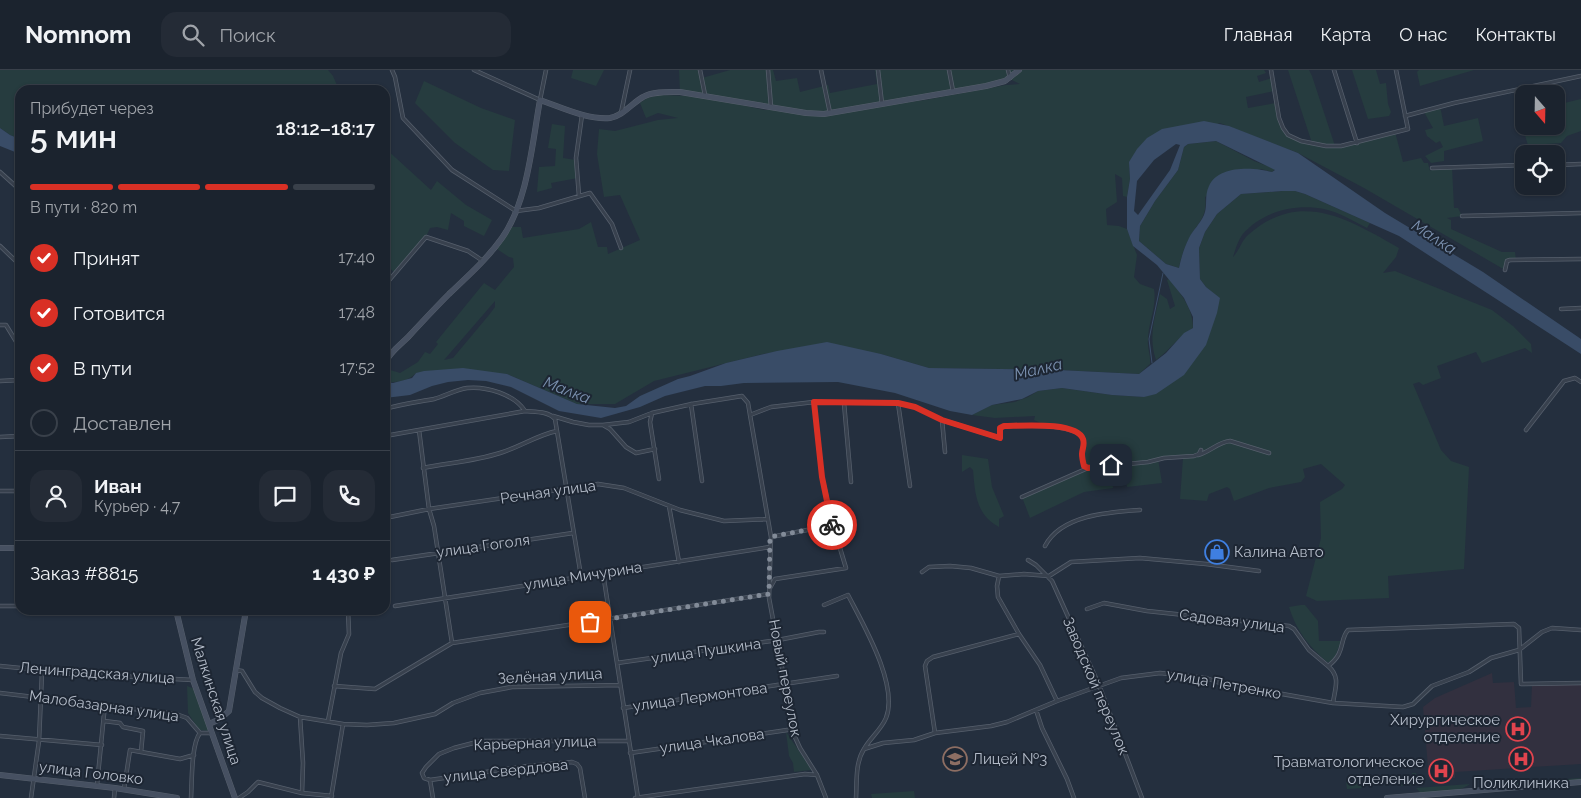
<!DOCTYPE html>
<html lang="ru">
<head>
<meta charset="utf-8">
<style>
  body { margin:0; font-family:Raleway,sans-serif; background:#242b36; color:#f1f3f6; height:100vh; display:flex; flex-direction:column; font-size:19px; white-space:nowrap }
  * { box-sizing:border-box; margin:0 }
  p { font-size:16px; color:#a0a4aa }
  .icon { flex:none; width:28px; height:28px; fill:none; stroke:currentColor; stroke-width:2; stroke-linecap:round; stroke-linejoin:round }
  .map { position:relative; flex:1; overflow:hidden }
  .sheet { position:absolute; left:15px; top:15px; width:375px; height:530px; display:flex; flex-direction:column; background:#1b232e; border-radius:15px; box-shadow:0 1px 4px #0004,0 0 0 1px #39404a }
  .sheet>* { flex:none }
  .needle { width:32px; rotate:160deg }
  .buttons { position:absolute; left:1515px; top:15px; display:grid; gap:10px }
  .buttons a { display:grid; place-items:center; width:50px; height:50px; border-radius:10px; background:#1b232e; box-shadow:0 1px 4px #0004,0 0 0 1px #39404a; font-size:25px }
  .pin { position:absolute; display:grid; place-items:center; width:42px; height:42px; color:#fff; margin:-21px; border-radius:10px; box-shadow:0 2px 8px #0006 }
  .courier { position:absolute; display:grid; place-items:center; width:50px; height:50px; margin:-25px; border:4px solid #d93025; border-radius:50%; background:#fff; color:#222; box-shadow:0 1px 6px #0007 }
  .head em { font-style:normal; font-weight:600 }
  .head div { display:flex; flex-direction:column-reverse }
  .head { display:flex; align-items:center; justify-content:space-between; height:85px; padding:0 15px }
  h1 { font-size:32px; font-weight:600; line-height:38px }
  .bar { display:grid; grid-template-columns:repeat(4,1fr); gap:8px 5px; align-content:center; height:60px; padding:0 15px }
  .bar i { height:6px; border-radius:4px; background:#39404a }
  .bar .on { background:#d93025 }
  .bar p { grid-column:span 4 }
  .line { display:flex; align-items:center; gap:12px; padding:0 15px; border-top:1px solid #39404a }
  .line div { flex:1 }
  .round { display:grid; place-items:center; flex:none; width:52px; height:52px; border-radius:15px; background:#242b36 }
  ol { padding:0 15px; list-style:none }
  li { display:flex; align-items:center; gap:15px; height:55px }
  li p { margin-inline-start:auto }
  li .icon { padding:5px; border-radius:50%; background:#d93025; color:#fff; stroke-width:4 }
  li:last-child { color:#a0a4aa }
  li i { width:28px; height:28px; border:2px solid #39404a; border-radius:50% }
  header { display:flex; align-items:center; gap:30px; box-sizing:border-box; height:70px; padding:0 25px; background:#1b232e; border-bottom:1px solid #39404a }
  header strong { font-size:24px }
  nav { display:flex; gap:28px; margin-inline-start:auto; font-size:18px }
  .search { width:350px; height:45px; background:#242b36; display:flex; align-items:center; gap:12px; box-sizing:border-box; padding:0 18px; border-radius:15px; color:#a0a4aa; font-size:19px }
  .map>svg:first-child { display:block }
  .medical { fill:#32303f }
  .green { fill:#263c3f; fill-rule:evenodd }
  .water { fill:#394c67; fill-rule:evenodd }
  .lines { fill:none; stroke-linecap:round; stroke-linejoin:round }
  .stream { stroke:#394c67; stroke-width:1 }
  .street-casing { stroke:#565f6c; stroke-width:4.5 }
  .secondary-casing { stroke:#565f6c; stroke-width:6 }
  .street { stroke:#38414e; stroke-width:3 }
  .secondary { stroke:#465061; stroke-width:5 }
  .done { stroke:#828b98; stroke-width:5; stroke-dasharray:0 9 }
  .route { stroke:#d93025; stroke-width:6 }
  .labels { text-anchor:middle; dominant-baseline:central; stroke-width:4; stroke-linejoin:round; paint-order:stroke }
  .street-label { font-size:15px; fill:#b4bcc9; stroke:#1d2633 }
  .poi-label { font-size:15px; fill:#b4bcc9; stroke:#1d2633; text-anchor:start }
  .water-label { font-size:16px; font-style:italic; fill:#7c92b1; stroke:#1d2633 }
</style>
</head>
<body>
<header>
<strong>Nomnom</strong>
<div class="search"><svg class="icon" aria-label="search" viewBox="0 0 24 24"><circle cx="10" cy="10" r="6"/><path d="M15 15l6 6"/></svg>Поиск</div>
<nav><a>Главная</a><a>Карта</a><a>О нас</a><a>Контакты</a></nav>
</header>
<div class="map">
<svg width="1581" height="728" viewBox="0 0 1581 728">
  <rect width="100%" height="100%" fill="#242f3e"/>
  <path class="medical" d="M1492,603L1493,613L1514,612L1516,638L1531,637L1532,614L1581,615V694L1455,702V708L1429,709L1423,637L1435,628Z"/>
  <path class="green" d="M0,0H328L333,6L339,20H20V69L10,65L0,58Z
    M573,0H604L596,16L571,8Z
    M679,0H700L702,8L730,0H773L776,11L797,8L800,22L828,15L830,23L877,14L875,0H1013L1014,5L1019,0H1264L1266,3L1257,6L1259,12L1272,8L1274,21L1246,27L1248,38L1276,33C1281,57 1286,69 1312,73L1288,0H1309L1312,6L1335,76L1395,62L1403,92L1421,88L1424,93H1428L1430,101L1432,98L1452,97L1454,138H1458L1462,146L1447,148L1451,150V159L1502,182H1515L1516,190L1507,191L1505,200L1364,118L1298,83L1220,53L1129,92L1130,109L1127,127L1123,126L1122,108L1115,104L1117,132L1106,139L1107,155L1119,156L1127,159L1137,185L1134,207L1140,214L1154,219C1157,237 1148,253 1148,270C1147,278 1151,285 1150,294L1139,304L1059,300L929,298L881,284L801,278L763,284L654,311L615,334H577L507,304L416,303C409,311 396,313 385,312L387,299L400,303L418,292L425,282L430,284L438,274L436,272L484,213L495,220L514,197L513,188L509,187L494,177L508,157H521L523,168L579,159L591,152L598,177H607L608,184L640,170L620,125L604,127L597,84L599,59L615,61L658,50L678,48L658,43L646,48L640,33L647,28L661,25L687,26L720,30L764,40H782L824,47L878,36L925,30L1006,15L1020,14L1010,9L1005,11L824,44L680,22ZM495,231V237L489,245L453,288L444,290Z
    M1352,0H1376L1380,14L1386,13L1388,34L1391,42L1389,46L1368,49Z
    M1419,0H1474L1420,16L1417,2Z
    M424,11L481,38L515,50L509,101L493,100L455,73L415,33Z
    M1581,29V61L1567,66L1561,73L1546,74L1529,79L1522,55L1524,54V56H1556V35Z
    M1440,36L1444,56L1478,48L1483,71L1444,81V91L1431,93L1425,86L1443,77L1440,71L1436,73L1427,66L1425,60L1433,58L1424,42Z
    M552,54L565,56L563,88L576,90L578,108L551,113L552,118L537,122L539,97L555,96L556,79L548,78Z
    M1216,71L1254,91L1275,99L1272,102L1261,99L1205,127C1208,147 1198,152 1190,167C1184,177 1181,188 1179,198L1166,194L1139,171L1140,156L1155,131L1178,100L1184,77L1188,74Z
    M385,78L431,120L437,111L466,135L492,150L484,166L464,156V151L451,143L448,160L437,157L430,158L426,167L395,203L385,194Z
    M1282,121H1295L1305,124L1370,153L1367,158C1353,151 1339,142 1324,139C1295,133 1261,142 1242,165C1238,171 1235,180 1233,187C1239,181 1242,170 1248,165C1300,119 1348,149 1399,178L1396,187L1383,203L1395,201L1492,240L1513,256L1531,274L1532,283L1525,278L1482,293L1476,282L1437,296L1441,308L1423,315L1419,312L1413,314L1441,380L1451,391L1469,397L1464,499L1388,506L1389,528L1317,531L1306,526L1321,468L1320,432L1342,419L1345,415L1321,394L1303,399L1305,407L1301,412L1269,418L1234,431L1230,419L1227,417L1209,424L1207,431L1180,429L1183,388L1158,389L1162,413L1127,417L1124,393L1111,395L1113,418L1084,422L1030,448L1022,427L1088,398L1084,396L1082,383L1084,372L1078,363L1043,354L1034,350L1035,346L995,348L972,345L992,335L1015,332L1028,327L1038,321L1062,318L1112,325L1144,327L1220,229L1206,217L1200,209L1199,178L1205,162L1217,144L1241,124Z
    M1169,209C1181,224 1193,238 1193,258C1179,266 1170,280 1156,290C1148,266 1155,248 1160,224L1167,229L1170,239L1175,236L1167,210Z
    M962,385L988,389L992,417L1004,446L999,449V457C976,445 975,423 973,400L970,397L962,402Z
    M1301,535H1305L1318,551L1319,571H1341L1335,587L1330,592H1327C1309,577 1296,560 1289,537Z
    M187,616L195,619L210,661L199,660L188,643Z
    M786,662L810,697L811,700L794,702L793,693L789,686Z
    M1412,703H1416L1417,715L1401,716V709L1412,708Z
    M1581,708V712L1498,719V714Z
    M1361,711L1362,718L1347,719L1346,712Z
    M1470,714C1456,724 1437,722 1421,723L1416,718Z
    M914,721L915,728H872L871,724Z"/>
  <path class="water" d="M1204,51L1229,56L1298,83L1385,143L1483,202L1581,269V284L1399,166L1305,124L1295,121H1282L1241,124L1217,144L1205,162L1199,178L1200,209L1206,217L1220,228L1217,243L1206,275L1184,305L1156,324L1144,327L1112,325L1062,318L1038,321L1022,329L992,335L972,345L950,341L895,323L838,312L744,313L721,316H705L665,326L640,337L601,348L559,341L511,317L486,311L468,310L448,312L432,316L410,325L385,328V312L393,313L412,308L416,303L424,301L463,298L507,304L577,334L615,338L626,336L640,326L678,309L690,306L726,293L777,281L827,272L881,284L929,298L1059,300L1139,304L1166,283L1184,263L1193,258V247L1184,228L1157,195L1133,176L1127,159V127L1130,109L1129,92L1137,79L1147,68L1162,59ZM1216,71L1275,100L1272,102C1254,97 1218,95 1209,116C1204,126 1208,136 1204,145C1200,154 1193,160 1189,168C1184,178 1181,188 1179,198L1166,194L1139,171L1140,156L1155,131L1178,100L1184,77L1188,74ZM1176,74L1180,75L1170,100L1138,145L1134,141L1137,111L1154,90Z
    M0,58L10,65L20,69V84L0,76Z"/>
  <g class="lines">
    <path class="stream" d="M1152,293L1149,269L1163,203"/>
    <g class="street-casing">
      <path id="street" d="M392,0L395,7L403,48L452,100L516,141L539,138L590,123L612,154L621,178
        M474,0L540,30L546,0
        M700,0L705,25
        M768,0L771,37
        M821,0L830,43
        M878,0L882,34
        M949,0L953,21
        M1008,0L1010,8
        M1271,0L1279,48L1283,58L1288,65L1301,71L1326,76H1341L1408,59L1396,0
        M1334,0L1357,73
        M621,43L630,0
        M1405,46L1454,33L1581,6
        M1556,95L1581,94
        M1432,98L1524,95
        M0,102L20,120
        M579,126L576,88L582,45
        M1462,146L1581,143
        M0,176L20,195
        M1505,200L1507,191L1510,190L1581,189
        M385,215L426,167L468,181L483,191
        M1561,239L1581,238
        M0,255H6L20,278
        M0,311L20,310
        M844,333L851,412
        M898,333L910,416
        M691,334L702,411
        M385,339C401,334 418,332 434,329C445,326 455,320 467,318C486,316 514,324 525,341
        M750,345L771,337L814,332L898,333L915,337L942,350L1000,368V358L1004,356C1020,356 1076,352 1083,369C1085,375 1082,379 1082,384C1082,388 1083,392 1084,396L1088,398L1148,392L1164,388L1194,386L1199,384L1201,380
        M553,346L573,352L589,355H603L610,359L626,377L636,383L655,379
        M942,350L945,382
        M603,355L629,352L652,343
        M419,360L429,439L434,456L452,573
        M1526,360L1564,311L1575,308L1581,312
        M385,366L525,341C536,342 548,341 555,349L581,506
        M0,367L20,366
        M1198,385C1210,382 1218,372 1230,371L1269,383
        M423,398C448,393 475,391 500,383C520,377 537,365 557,361
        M659,409L650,352L652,343L692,334L742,326L748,333L750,345L771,467L769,528L795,667L800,678L817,705L826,728
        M0,421H20
        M1022,427L1088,398
        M669,436L679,492
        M385,448L429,439L598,414L624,418L680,440L724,451L767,449
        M771,467L833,455
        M1045,476C1061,445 1109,442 1140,440
        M392,490L573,463
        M1028,490L1036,495L1052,511L1099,615L1142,728
        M922,502L929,497L950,496L971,498L999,506L1024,504L1049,506L1071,492L1140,488L1206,494L1259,501
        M603,503L638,728
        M999,506L997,516L998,527L1019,564L1040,595L1057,631
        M770,518L775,509L846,498L833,455L822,407L814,332
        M824,535L848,525C863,554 899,615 886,648C881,660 870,668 864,679C855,693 857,712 856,728
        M0,536H20
        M395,536L770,477
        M1087,539L1104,533L1147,541L1289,556L1294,559L1309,580L1328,596C1346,583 1339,570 1348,560L1514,554L1519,558L1521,614L1581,613
        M617,593L778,570L819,562H824
        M0,596L30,599L42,602L193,610
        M1328,596C1341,607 1335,618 1333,633
        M236,600L242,601L255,622L262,628L280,638L300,647L343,654L367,655L394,653L435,644L453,633L480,623L512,617L620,615
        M334,616L375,619L452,573L769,524
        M0,623L176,644L187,648L200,663
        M623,638L837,606
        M1036,640L1042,658L1067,709L1074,728
        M300,647L303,693L302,723
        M104,651L120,653L123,657L143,661L141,682
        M328,651L341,583L349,564L348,540
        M935,663L925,596L927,591L933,587L1019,564
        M0,666L102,675
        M864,679L883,673L914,670L935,663L991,656L1007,652L1057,631L1121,608L1160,603L1206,608L1220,613L1333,633L1403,637L1413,634L1432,616L1469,602L1491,588L1519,580L1542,562L1552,558L1581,560
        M630,683L794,659
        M430,710L528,696L572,692L577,694L580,698L585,728
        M97,715L105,634
        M124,719L130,680L180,689L194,685
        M31,728L39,671L42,602
        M114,728L115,718
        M191,728C192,713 191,674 200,663H212
        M239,728L248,722L258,712L302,723L332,726
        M331,728L343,654
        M433,728L430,710L424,708L422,703L426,697L439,684L454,678L481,671H629
        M635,728L805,704L817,705"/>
    </g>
    <g class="secondary-casing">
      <path id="secondary" d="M385,293C391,280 401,275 410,265C423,251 436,237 449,224C468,206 487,189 502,168C528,131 532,74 540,30C561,37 587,50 610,48C623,46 632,33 643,27C653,21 669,22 680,22L806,43L824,44L986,16L1005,11L1019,0
        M0,478H20
        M176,540L193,610L235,728
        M209,654L220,649L229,641L246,540
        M0,705L115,718L177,728
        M1387,728L1581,712"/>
    </g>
    <use href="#street" class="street"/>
    <use href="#secondary" class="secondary"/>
  </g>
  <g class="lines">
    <path class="done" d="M590,552L769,524L770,467L832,455"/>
    <path class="route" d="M832,455L822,407L814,332L898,333L915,337L942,350L1000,368V358L1004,356C1020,356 1076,351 1083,369C1085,375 1082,379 1082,384C1082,388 1083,392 1084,396L1088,398L1111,395"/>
  </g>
  <defs>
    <g id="shop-ring" transform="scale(1.25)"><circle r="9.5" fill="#1d2633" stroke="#3f7fe0" stroke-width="1.5"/><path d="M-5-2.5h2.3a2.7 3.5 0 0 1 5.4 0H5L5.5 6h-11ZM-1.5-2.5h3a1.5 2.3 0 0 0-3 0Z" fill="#3f7fe0"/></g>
    <g id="hospital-ring" transform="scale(1.25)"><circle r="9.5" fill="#1d2633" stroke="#e0444e" stroke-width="1.5"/><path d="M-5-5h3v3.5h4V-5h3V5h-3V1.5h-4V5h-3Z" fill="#e0444e"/></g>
    <g id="school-ring" transform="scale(1.25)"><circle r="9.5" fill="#1d2633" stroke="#8d6e63" stroke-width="1.5"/><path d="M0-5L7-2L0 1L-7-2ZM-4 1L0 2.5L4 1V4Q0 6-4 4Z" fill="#8d6e63"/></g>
  </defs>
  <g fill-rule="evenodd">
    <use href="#shop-ring" x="1217" y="482"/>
    <use href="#hospital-ring" x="1518" y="659"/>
    <use href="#school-ring" x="955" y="689"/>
    <use href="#hospital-ring" x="1521" y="689"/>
    <use href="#hospital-ring" x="1441" y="701"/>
  </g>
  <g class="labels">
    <g class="street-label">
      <text transform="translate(548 422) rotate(-8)">Речная улица</text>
      <text transform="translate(483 476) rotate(-8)">улица Гоголя</text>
      <text transform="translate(583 506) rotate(-9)">улица Мичурина</text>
      <text transform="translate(1232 551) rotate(7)">Садовая улица</text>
      <text transform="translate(706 581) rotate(-8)">улица Пушкина</text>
      <text transform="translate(97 603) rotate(4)">Ленинградская улица</text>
      <text transform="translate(550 606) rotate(-3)">Зелёная улица</text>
      <text transform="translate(785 608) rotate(79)">Новый переулок</text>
      <text transform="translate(1224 614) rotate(10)">улица Петренко</text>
      <text transform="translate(1096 616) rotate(67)">Заводской переулок</text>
      <text transform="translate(700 627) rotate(-8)">улица Лермонтова</text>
      <text transform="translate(216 631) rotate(72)">Малкинская улица</text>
      <text transform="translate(104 636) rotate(8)">Малобазарная улица</text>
      <text transform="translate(712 671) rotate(-8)">улица Чкалова</text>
      <text transform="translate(535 673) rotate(-2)">Карьерная улица</text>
      <text transform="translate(506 701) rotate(-6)">улица Свердлова</text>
      <text transform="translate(91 703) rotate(7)">улица Головко</text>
    </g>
    <g class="poi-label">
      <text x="1234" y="482">Калина Авто</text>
      <text x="1500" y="650" text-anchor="end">Хирургическое<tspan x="1500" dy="17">отделение</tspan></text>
      <text x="972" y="689">Лицей №3</text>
      <text x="1424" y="692" text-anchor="end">Травматологическое<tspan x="1424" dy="17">отделение</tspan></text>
      <text x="1521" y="713" text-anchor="middle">Поликлиника</text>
    </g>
    <g class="water-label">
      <text transform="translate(1434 167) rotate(33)">Малка</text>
      <text transform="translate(1038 299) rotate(-13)">Малка</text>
      <text transform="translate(567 320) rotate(21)">Малка</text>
    </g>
  </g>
</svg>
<div class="buttons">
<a><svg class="needle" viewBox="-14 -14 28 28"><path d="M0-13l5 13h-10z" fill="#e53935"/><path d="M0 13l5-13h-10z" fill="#a0a4aa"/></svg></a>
<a><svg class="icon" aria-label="locate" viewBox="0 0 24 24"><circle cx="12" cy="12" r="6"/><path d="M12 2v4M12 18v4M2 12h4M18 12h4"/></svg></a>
</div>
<div class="pin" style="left:590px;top:552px;background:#ea580c"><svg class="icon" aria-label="bag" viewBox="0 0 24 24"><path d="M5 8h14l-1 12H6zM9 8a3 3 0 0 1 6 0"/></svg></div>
<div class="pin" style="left:1111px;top:395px;background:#1f2937"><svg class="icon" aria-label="home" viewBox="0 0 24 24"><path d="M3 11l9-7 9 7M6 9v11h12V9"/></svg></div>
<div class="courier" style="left:832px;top:455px"><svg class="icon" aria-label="bike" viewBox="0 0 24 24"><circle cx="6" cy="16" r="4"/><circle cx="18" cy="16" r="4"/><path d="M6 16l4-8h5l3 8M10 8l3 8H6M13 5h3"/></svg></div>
<section class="sheet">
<div class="head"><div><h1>5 мин</h1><p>Прибудет через</p></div><em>18:12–18:17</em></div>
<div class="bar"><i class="on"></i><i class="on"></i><i class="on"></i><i></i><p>В пути · 820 m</p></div>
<ol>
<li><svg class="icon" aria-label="check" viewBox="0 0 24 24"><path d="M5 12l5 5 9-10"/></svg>Принят<p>17:40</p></li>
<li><svg class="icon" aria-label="check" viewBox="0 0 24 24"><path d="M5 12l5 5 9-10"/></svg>Готовится<p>17:48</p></li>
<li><svg class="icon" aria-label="check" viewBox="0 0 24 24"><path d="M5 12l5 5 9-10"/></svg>В пути<p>17:52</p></li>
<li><i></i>Доставлен</li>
</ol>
<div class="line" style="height:90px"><a class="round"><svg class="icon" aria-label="person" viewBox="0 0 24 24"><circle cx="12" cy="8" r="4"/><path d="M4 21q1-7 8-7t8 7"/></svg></a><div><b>Иван</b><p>Курьер · 4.7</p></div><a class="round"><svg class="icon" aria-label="chat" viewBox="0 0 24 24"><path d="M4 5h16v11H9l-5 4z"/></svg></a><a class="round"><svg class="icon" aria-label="phone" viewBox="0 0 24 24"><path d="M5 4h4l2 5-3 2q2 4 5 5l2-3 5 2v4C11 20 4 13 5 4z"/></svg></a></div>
<div class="line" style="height:65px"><div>Заказ #8815</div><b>1 430 ₽</b></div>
</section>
</div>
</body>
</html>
